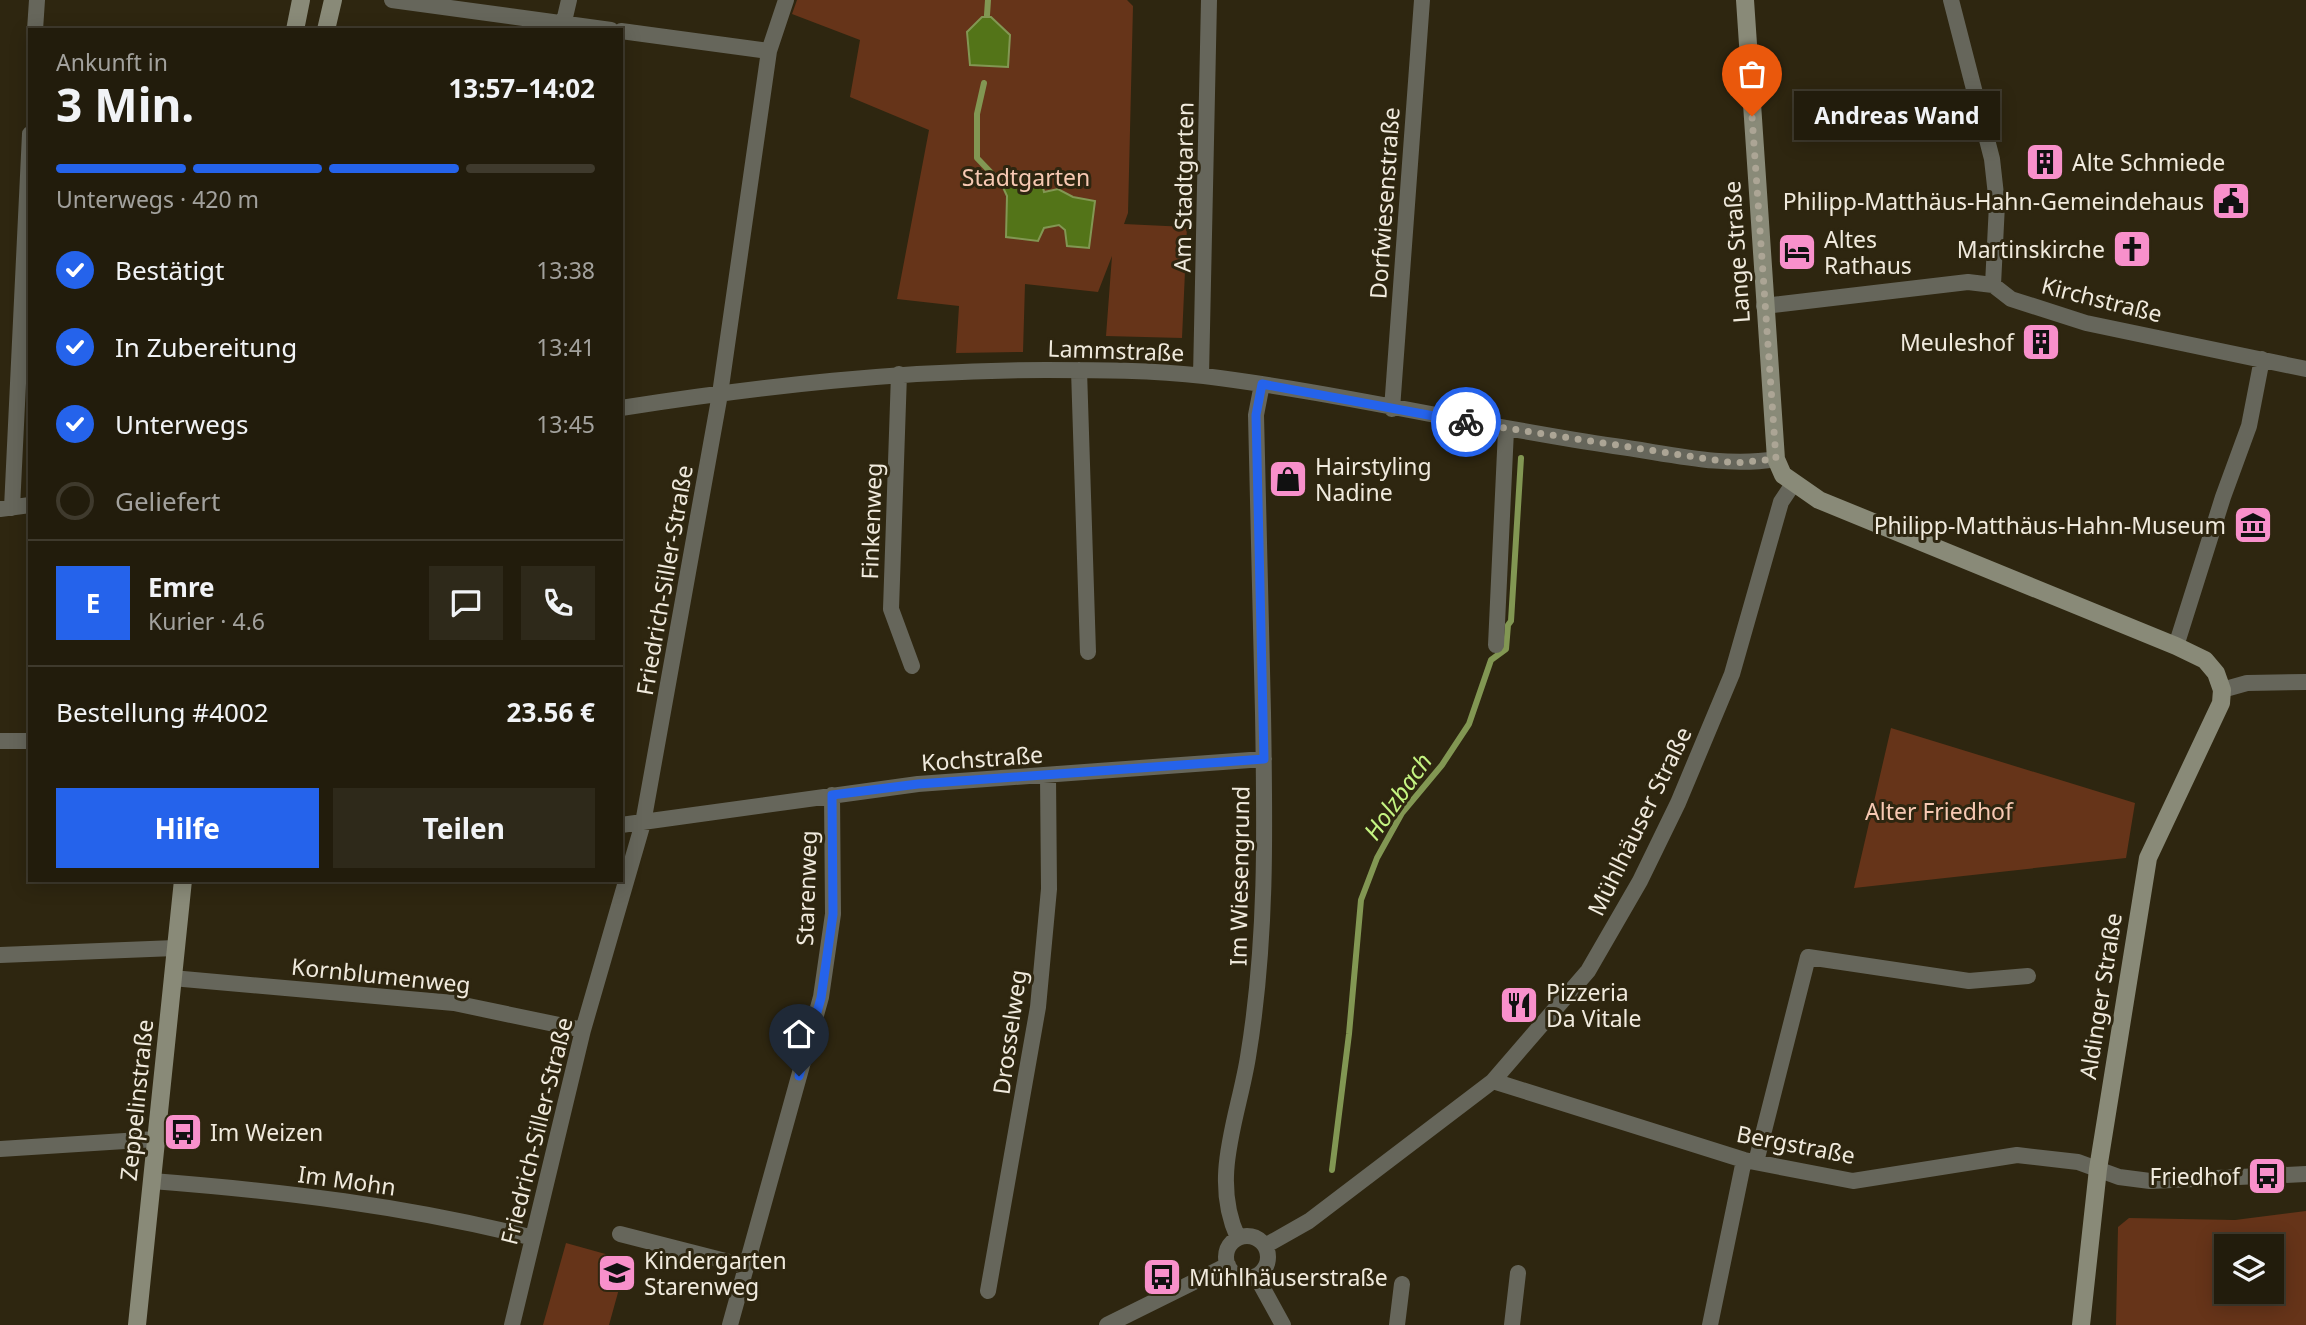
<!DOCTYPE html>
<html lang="de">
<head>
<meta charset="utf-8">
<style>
  body { margin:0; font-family:"Noto Sans",sans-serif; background:#2e291a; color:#f1f3f6; height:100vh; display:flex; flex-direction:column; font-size:26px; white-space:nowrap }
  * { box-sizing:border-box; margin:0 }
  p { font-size:23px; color:#a2a19d }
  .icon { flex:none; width:38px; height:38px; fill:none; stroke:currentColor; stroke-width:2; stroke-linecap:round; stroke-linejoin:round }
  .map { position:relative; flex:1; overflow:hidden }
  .drawer { position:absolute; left:28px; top:28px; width:595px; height:854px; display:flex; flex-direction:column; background:#221c0c; border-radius:0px; box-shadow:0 4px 18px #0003,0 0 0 2px #3f3a2d }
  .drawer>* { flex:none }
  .controls { position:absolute; left:2214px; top:1234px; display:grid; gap:14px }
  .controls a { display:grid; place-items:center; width:70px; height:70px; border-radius:0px; background:#221c0c; box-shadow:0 4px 18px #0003,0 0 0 2px #3f3a2d; font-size:35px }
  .pin { position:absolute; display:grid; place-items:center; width:60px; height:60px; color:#fff; margin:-72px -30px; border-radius:50% 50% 50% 0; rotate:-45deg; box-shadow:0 0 7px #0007 }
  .pin .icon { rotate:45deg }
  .courier { position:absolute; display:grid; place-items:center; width:70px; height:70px; margin:-35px; border:5px solid #2563eb; border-radius:50%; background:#fff; color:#222; box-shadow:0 2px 9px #0007 }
  .bubble { position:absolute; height:49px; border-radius:0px; background:#221c0c; box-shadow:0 4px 18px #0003,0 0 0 2px #3f3a2d; font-size:23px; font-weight:700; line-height:49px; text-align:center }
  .head em { font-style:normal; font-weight:700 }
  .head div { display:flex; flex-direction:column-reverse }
  .head { display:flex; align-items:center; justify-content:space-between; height:119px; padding:0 28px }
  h1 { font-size:46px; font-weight:700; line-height:52px }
  .bar { display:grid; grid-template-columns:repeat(4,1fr); gap:10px 7px; align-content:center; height:84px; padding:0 28px }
  .bar i { height:9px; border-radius:5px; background:#3f3a2d }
  .bar .on { background:#2563eb }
  .bar p { grid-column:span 4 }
  .line { display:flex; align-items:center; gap:18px; padding:0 28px; border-top:2px solid #3f3a2d }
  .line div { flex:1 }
  .round { display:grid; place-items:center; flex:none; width:74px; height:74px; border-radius:0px; background:#2e291a }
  ol { padding:0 28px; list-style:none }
  li { display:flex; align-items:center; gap:21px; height:77px }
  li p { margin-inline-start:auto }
  li .icon { padding:7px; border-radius:50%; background:#2563eb; color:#fff; stroke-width:4 }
  li:last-child { color:#a2a19d }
  li i { width:38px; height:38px; border:4px solid #3f3a2d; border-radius:50% }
  .button { display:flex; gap:14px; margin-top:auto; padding:14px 28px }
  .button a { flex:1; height:80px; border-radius:0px; background:#2563eb; color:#fff; font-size:28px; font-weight:700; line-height:80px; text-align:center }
  .button a+a { background:#2e291a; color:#f1f3f6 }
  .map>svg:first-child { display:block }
  .green { fill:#663419; fill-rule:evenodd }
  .water { fill:#537418; stroke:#829753; stroke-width:2 }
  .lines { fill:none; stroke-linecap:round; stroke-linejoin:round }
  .stream { stroke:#829753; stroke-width:6 }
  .street { stroke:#66665b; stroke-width:16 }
  .secondary { stroke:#898a78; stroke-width:18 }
  .done { stroke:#aca595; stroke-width:7; stroke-dasharray:0 12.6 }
  .route { stroke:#2563eb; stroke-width:9 }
  .labels { text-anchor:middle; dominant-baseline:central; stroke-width:6; stroke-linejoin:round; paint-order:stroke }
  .poi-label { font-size:23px; fill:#f0eadd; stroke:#2e2610; text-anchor:start }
  .park-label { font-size:23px; fill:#f7c9b3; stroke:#2e2610 }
  .street-label { font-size:23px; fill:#f0eadd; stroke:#2e2610 }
  .water-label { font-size:24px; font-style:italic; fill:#c5f582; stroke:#2e2610 }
</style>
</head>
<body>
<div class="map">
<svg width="2306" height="1325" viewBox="0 0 2306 1325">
  <rect width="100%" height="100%" fill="#2e2610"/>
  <path class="green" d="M797,0H1127L1133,6L1128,213L1124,224L1187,227L1182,338L1106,336L1112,256L1098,292L1025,284L1023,352L956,353L959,306L897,299L929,130L850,97L860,40L792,14Z
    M1891,728L2135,803L2126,858L1854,888Z
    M2306,1211V1325H2116L2118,1227L2129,1218L2235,1220ZM2226,1246H2272V1292H2226Z
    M566,1243L627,1260L609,1325H543Z"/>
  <path class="water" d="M982,17H991L1010,35L1008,67L970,65L967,32Z
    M1041,179L1044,192L1058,189L1073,197L1095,201L1089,248L1067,246L1065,230L1059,225L1044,228L1038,241L1006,237L1007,196L1001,183L1020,184Z"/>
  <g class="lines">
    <path class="stream" d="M987,15L988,0
      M984,83L977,114V158L1001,183
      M1332,1170L1349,1034L1361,900L1377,858L1402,813L1442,765L1469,724L1491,660L1506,649L1508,625L1511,621L1521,458"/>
    <path class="street" d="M392,0L611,30
      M1951,0L1992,159L1997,204L1993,285
      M35,30L37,0
      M562,30L569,0
      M621,31L769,51
      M1764,306L1968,282L1993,285L2011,299L2086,323L2306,369
      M1079,370L1088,652
      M899,374L891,609L912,666
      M1201,376L1209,0
      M621,408C762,386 903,370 1046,370C1098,370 1152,370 1204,376C1341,393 1477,426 1614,446C1667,453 1722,468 1776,459
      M1392,409L1422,0
      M12,508L30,134
      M0,509L30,505
      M1496,645L1506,430
      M2176,646L2223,497L2249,426L2262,359
      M2222,690L2247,683L2306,682
      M0,741H30
      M621,825L918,784L1264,759
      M0,955L175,948
      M172,978L454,1003L583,1030
      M1493,1081L1744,1160L1853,1181L2017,1155L2078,1162L2119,1177L2150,1181L2306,1174
      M0,1149L156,1139
      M1756,1162L1808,957L1969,981L2028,976
      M152,1181C281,1191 408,1206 533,1238
      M620,1234L745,1266
      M1226 1257a21 21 0 1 1 42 0a21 21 0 1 1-42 0Z
      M1238,1238C1210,1178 1238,1119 1248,1057C1267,942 1265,829 1263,713C1261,614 1259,515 1256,415L1262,384
      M1265,1246L1309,1221L1493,1081L1588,971L1640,881L1678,803L1732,674L1781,502L1793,484
      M1256,1276L1283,1325
      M988,1291L1038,1007L1049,889L1048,776
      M512,1325L583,1030L643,823L720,394L769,51L786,0
      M730,1325L821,997L833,914L832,795
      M1107,1325L1228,1265
      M1397,1325L1402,1284
      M1512,1325L1518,1273
      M1710,1325L1744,1160"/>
    <path class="secondary" d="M1745,0L1776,459L1783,475L1819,500L2176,646L2205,660L2216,673L2222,690L2221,703L2148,858L2098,1169L2081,1325
      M295,30L301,0
      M326,30L333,0
      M137,1325L183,880"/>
  </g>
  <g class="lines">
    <path class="done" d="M1466,422L1734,463L1776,459L1752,116"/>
    <path class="route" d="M799,1076L821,998L833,914L832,795L918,784L1264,759L1256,415L1262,384L1466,422"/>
  </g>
  <defs>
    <g id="building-square" transform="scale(2.0125)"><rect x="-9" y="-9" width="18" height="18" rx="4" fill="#f890cb" stroke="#2e2610"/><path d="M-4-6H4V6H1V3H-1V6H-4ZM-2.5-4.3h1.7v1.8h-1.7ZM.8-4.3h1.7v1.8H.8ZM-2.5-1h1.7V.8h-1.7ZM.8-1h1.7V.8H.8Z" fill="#111"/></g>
    <g id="civic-square" transform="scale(2.0125)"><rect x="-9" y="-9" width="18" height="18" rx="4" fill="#f890cb" stroke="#2e2610"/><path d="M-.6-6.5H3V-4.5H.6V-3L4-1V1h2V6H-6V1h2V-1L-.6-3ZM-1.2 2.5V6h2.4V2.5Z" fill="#111"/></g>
    <g id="church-square" transform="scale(2.0125)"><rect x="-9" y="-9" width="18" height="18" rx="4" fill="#f890cb" stroke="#2e2610"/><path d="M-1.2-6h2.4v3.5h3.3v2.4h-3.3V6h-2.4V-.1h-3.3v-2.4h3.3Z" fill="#111"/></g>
    <g id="hotel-square" transform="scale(2.0125)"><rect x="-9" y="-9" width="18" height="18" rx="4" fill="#f890cb" stroke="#2e2610"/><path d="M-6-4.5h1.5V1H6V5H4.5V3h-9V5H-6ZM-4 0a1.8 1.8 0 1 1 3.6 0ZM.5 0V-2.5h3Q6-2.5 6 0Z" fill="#111"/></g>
    <g id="shop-square" transform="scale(2.0125)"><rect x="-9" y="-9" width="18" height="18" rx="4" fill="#f890cb" stroke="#2e2610"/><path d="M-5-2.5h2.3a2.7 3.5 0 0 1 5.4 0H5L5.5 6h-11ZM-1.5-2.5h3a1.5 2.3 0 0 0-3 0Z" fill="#111"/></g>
    <g id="museum-square" transform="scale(2.0125)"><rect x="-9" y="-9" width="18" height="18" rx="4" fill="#f890cb" stroke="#2e2610"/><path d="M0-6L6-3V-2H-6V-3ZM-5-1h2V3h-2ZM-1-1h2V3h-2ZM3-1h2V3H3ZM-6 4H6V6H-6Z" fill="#111"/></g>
    <g id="restaurant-square" transform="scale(2.0125)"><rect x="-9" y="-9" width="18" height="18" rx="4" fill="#f890cb" stroke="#2e2610"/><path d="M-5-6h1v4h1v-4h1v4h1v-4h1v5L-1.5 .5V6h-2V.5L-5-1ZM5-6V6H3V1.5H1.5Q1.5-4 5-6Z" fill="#111"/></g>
    <g id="bus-square" transform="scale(2.0125)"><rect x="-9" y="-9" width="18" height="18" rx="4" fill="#f890cb" stroke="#2e2610"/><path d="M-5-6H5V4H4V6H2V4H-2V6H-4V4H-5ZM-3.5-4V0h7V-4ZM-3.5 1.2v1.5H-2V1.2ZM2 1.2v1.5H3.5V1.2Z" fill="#111"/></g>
    <g id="school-square" transform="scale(2.0125)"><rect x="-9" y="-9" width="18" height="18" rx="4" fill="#f890cb" stroke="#2e2610"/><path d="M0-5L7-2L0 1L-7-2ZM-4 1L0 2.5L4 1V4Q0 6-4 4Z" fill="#111"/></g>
  </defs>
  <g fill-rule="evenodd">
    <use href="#building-square" x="2045" y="162"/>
    <use href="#civic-square" x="2231" y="201"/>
    <use href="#church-square" x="2132" y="249"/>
    <use href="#hotel-square" x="1797" y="252"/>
    <use href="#building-square" x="2041" y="342"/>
    <use href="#shop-square" x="1288" y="479"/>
    <use href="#museum-square" x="2253" y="525"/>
    <use href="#restaurant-square" x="1519" y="1005"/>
    <use href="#bus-square" x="183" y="1132"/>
    <use href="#bus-square" x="2267" y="1176"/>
    <use href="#school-square" x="617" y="1273"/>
    <use href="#bus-square" x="1162" y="1277"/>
  </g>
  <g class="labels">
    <g class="poi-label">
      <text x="2072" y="162">Alte Schmiede</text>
      <text x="2204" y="201" text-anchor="end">Philipp-Matthäus-Hahn-Gemeindehaus</text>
      <text x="1824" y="239">Altes<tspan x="1824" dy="26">Rathaus</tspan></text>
      <text x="2105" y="249" text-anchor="end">Martinskirche</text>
      <text x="2014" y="342" text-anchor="end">Meuleshof</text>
      <text x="1315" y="466">Hairstyling<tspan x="1315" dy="26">Nadine</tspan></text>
      <text x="2226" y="525" text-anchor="end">Philipp-Matthäus-Hahn-Museum</text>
      <text x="1546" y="992">Pizzeria<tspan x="1546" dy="26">Da Vitale</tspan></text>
      <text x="210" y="1132">Im Weizen</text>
      <text x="2240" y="1176" text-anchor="end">Friedhof</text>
      <text x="644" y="1260">Kindergarten<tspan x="644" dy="26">Starenweg</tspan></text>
      <text x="1189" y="1277">Mühlhäuserstraße</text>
    </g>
    <g class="park-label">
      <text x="1026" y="177">Stadtgarten</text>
      <text x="1939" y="811">Alter Friedhof</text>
    </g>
    <g class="street-label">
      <text transform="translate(1183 187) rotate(-89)">Am Stadtgarten</text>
      <text transform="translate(1384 203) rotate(-86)">Dorfwiesenstraße</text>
      <text transform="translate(1736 252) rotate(-94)">Lange Straße</text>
      <text transform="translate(2102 299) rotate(14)">Kirchstraße</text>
      <text transform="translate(1116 350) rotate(2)">Lammstraße</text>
      <text transform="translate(871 521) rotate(-88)">Finkenweg</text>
      <text transform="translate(664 580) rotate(-80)">Friedrich-Siller-Straße</text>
      <text transform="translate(982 758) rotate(-4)">Kochstraße</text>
      <text transform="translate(1639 821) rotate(-64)">Mühlhäuser Straße</text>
      <text transform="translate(1239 876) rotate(-89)">Im Wiesengrund</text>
      <text transform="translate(806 888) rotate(-88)">Starenweg</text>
      <text transform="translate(381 975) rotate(6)">Kornblumenweg</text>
      <text transform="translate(2100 996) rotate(-81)">Aldinger Straße</text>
      <text transform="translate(1009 1032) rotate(-82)">Drosselweg</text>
      <text transform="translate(136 1100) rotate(-84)">Zeppelinstraße</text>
      <text transform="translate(536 1131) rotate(-76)">Friedrich-Siller-Straße</text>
      <text transform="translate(1796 1144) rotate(11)">Bergstraße</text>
      <text transform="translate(347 1180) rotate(8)">Im Mohn</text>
    </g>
    <g class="water-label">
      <text transform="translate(1397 796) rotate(-55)">Holzbach</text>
    </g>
  </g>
</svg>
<div class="controls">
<a><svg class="icon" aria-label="layers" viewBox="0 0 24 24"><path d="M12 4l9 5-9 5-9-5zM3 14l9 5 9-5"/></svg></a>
</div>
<div class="pin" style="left:1752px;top:116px;background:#ea580c"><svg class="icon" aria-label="bag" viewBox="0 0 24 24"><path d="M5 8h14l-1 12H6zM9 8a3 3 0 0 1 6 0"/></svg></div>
<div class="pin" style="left:799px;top:1076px;background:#1f2937"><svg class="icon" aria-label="home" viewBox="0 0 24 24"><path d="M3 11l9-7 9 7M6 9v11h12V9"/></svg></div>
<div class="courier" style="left:1466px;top:422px"><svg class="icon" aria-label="bike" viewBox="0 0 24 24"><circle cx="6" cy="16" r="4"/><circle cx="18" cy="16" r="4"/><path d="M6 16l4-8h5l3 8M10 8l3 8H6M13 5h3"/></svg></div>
<div class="bubble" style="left:1794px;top:91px;width:206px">Andreas Wand</div>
<section class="drawer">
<div class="head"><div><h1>3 Min.</h1><p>Ankunft in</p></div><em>13:57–14:02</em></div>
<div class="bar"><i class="on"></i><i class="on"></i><i class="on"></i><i></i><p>Unterwegs · 420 m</p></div>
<ol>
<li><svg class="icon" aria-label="check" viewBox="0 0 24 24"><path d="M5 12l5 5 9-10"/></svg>Bestätigt<p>13:38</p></li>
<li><svg class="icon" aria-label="check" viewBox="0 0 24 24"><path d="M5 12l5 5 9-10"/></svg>In Zubereitung<p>13:41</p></li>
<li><svg class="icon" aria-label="check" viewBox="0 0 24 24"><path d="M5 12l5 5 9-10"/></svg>Unterwegs<p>13:45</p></li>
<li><i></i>Geliefert</li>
</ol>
<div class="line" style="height:126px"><b class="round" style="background:#2563eb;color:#fff">E</b><div><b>Emre</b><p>Kurier · 4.6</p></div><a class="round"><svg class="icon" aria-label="chat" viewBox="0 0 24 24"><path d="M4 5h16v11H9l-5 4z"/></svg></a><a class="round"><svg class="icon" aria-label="phone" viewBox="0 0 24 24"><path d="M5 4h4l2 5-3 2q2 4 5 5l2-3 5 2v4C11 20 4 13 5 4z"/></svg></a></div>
<div class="line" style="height:91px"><div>Bestellung #4002</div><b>23.56 €</b></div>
<div class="button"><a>Hilfe</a><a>Teilen</a></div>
</section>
</div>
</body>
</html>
